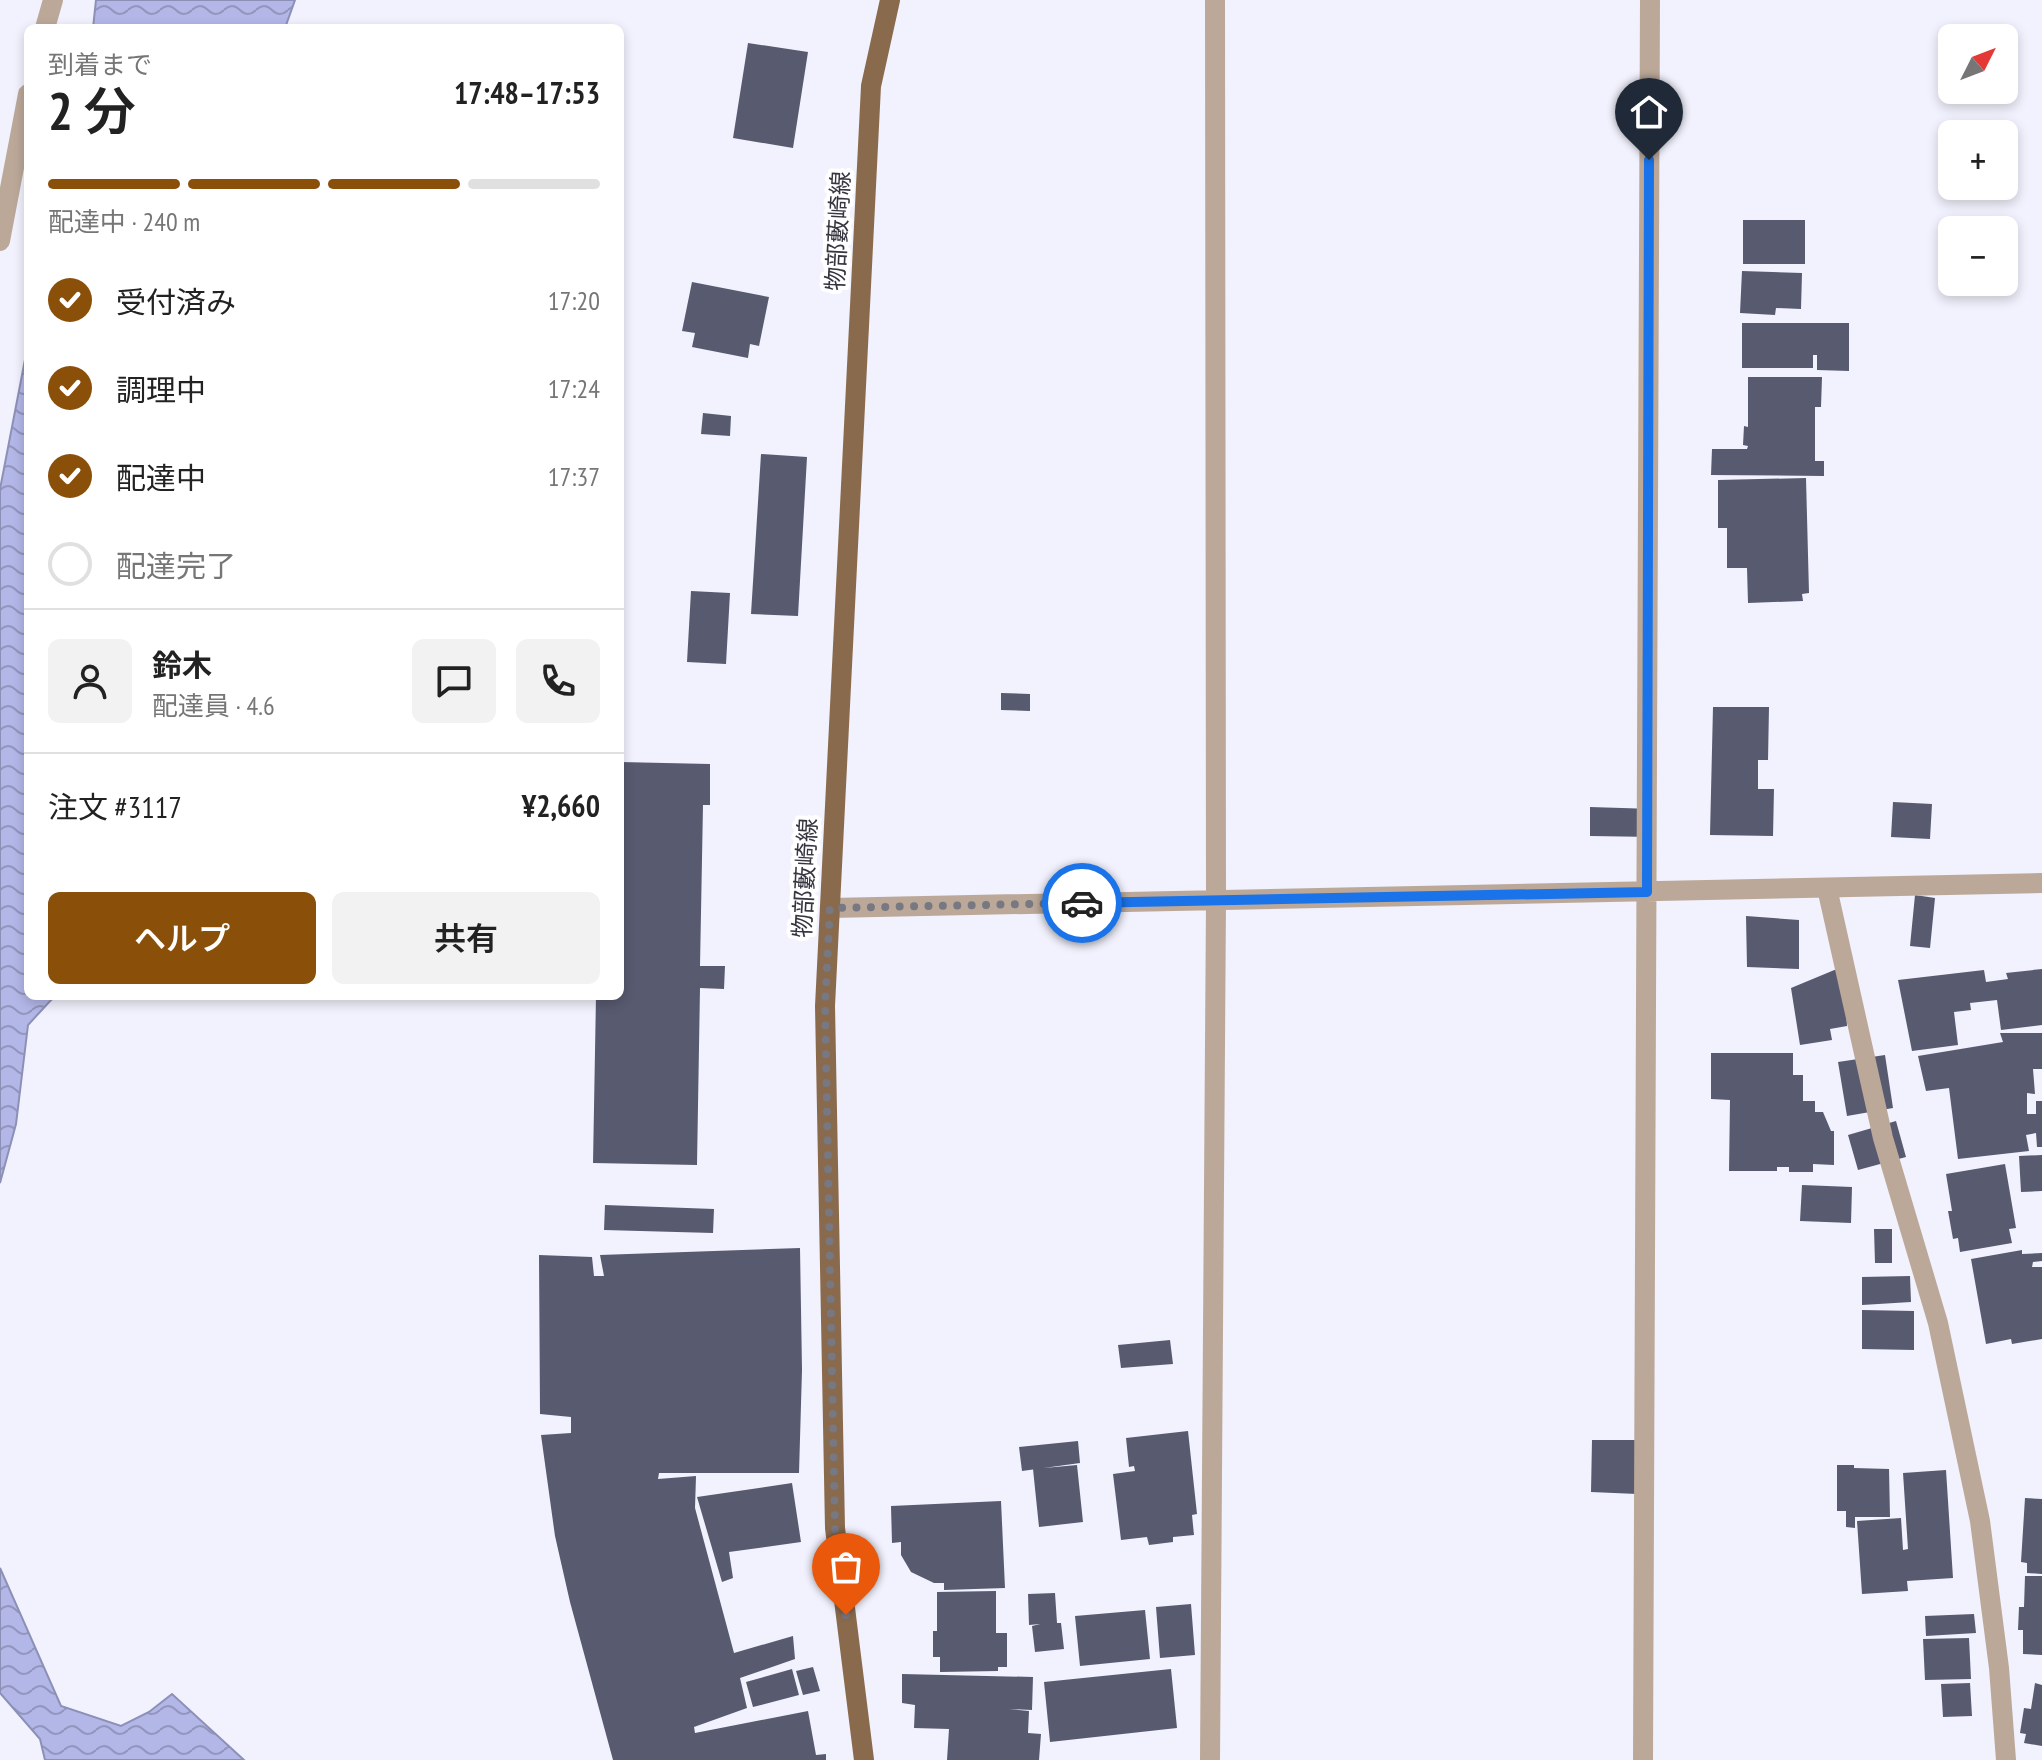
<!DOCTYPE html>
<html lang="ja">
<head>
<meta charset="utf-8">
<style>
  body { margin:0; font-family:"PT Sans Narrow","Noto Sans JP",sans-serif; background:#f2f2f2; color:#222; height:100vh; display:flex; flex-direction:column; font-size:30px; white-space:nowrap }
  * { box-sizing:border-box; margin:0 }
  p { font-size:26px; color:#767676 }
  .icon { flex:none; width:44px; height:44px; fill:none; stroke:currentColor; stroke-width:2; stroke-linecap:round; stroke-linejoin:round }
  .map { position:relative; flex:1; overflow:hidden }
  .side { position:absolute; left:24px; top:24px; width:600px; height:976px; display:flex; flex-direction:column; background:#fff; border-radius:12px; box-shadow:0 4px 12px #0003 }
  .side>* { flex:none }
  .needle { width:52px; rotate:48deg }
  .tools { position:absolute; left:1938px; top:24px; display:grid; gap:16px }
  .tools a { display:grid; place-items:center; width:80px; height:80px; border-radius:12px; background:#fff; box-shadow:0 4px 12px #0003; font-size:40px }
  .pin { position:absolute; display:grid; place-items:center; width:68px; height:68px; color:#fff; margin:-82px -34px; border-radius:50% 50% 50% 0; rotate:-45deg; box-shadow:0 0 8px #0007 }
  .pin .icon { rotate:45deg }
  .courier { position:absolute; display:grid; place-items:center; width:80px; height:80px; margin:-40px; border:6px solid #1a73e8; border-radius:50%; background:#fff; color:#222; box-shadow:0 2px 10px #0007 }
  .headline em { font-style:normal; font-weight:600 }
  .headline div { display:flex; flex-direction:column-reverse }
  .headline { display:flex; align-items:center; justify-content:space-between; height:136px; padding:0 24px }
  h1 { font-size:52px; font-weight:600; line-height:60px }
  .bar { display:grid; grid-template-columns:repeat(4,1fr); gap:12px 8px; align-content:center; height:96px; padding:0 24px }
  .bar i { height:10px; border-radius:6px; background:#e0e0e0 }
  .bar .active { background:#8a500a }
  .bar p { grid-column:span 4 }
  .line { display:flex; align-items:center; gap:20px; padding:0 24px; border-top:2px solid #e0e0e0 }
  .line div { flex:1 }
  .round { display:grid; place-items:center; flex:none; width:84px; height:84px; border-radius:12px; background:#f2f2f2 }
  ol { padding:0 24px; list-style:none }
  li { display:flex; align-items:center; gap:24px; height:88px }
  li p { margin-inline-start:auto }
  li .icon { padding:8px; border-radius:50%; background:#8a500a; color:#fff; stroke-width:4 }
  li:last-child { color:#767676 }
  li i { width:44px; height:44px; border:4px solid #e0e0e0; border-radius:50% }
  .action { display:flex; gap:16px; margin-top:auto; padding:16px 24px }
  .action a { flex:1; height:92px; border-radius:12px; background:#8a500a; color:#fff; font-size:32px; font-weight:600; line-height:92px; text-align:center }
  .action a+a { background:#f2f2f2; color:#222 }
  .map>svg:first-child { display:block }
  .water { fill:url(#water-waves); stroke:#8d90b6; stroke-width:2 }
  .building { fill:#585a70 }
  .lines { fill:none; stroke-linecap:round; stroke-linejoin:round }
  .minor { stroke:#bba899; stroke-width:20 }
  .major { stroke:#8a6a4d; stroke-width:20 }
  .done { stroke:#777882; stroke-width:8; stroke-dasharray:0 14.4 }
  .route { stroke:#1a73e8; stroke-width:10 }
  .labels { text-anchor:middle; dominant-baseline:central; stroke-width:8; stroke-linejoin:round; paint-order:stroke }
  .street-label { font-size:24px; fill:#353640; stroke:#fff }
</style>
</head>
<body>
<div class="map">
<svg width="2042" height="1760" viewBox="0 0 2042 1760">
  <defs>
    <pattern id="water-waves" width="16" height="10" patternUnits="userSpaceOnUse" patternTransform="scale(2)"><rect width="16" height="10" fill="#b3b7e8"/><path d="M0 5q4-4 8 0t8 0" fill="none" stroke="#9296bd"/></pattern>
  </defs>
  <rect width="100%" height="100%" fill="#f1f2fd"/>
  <path class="water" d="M96,0H295L285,28H93Z
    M28,344V996H58L51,1000L28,1025L16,1124L0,1183V489Z
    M0,1568L61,1706L121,1726L149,1712L172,1694L244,1760H45L40,1739L0,1693Z"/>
  <path class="building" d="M748,43L808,52L793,148L733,138Z
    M1743,220H1805V264H1743Z
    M1742,271L1802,273L1801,309L1776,308L1775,315L1740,313Z
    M692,282L769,297L759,346L750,344L748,358L692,347L695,333L682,331Z
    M1742,323H1849V371L1817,370V355H1813V368H1742Z
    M1748,377H1822L1821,407H1815V461H1824V476L1711,475L1712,449H1747L1748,446L1743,445L1744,426L1748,427Z
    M703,413L731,416L730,436L701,434Z
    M761,454L807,457L798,616L751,614Z
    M1806,478L1809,593L1802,594L1803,601L1748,603L1747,568H1727V528H1718V480Z
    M691,591L730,593L726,664L687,662Z
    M1001,693L1030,694V711L1001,710Z
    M1713,707H1769L1768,760H1758V789H1774L1773,836L1710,835Z
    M620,762L710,764V805H703L700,966H725L724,989L700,988L697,1165L593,1163L596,996H620Z
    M1893,802L1932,804L1930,839L1891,837Z
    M1590,807L1654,809V837L1590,836Z
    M1915,895L1935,898L1930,948L1910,946Z
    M1746,916L1799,920V969L1747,967Z
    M1844,966L1847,1026L1830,1029L1832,1040L1800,1045L1791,988Z
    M2042,969V1025L2001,1030L1997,1000L1970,1003L1971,1010L1954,1012L1958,1045L1912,1051L1898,980L1984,970L1986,982L2008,979L2006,973Z
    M2000,1033H2042V1069H2033L2035,1094L2027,1093V1114H2036V1101H2042V1147H2037L2036,1133L2026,1135L2029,1151L1958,1159L1949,1088L1926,1091L1918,1056L2003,1042Z
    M1711,1053H1793V1075H1803V1101H1815V1112H1823L1831,1131H1834V1165L1813,1164V1172H1789V1167H1777V1171H1729L1730,1100L1711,1099Z
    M1885,1055L1893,1108L1847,1116L1838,1062Z
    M1896,1121L1906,1157L1858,1170L1848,1135Z
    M2042,1155V1191L2021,1192L2019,1156Z
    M2005,1164L2016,1228L2009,1229L2012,1243L1960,1252L1958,1238L1953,1239L1948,1211H1952L1946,1174Z
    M1802,1185L1852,1187L1851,1223L1800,1221Z
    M605,1205L714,1209L713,1233L604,1230Z
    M1874,1229H1892V1263H1875Z
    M800,1248L802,1370L799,1473H659L658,1479L696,1476L695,1508L734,1653L793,1636L795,1659L740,1678L747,1708L694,1727L695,1733L808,1711L816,1755L826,1754V1760H613L570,1602L555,1536L541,1435L571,1433V1417L540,1414L539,1255L592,1257L594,1276H604L600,1255Z
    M2022,1250V1254L2042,1253V1261L2033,1262L2032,1267H2042V1339L2012,1344L2011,1339L1986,1344L1971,1259Z
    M1910,1276L1911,1302L1862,1305V1277Z
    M1862,1310L1914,1311V1350L1862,1349Z
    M1170,1340L1173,1364L1121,1368L1118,1345Z
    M1188,1431L1197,1514L1192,1515L1194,1535L1173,1537V1542L1149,1545L1147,1537L1121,1540L1113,1474L1135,1471L1134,1466L1129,1467L1126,1438Z
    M1592,1440H1638L1637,1494L1591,1492Z
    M1078,1441L1080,1463L1022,1471L1019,1447Z
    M1077,1465L1083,1522L1039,1527L1033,1469Z
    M1837,1465H1854V1468L1889,1469L1890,1517H1855V1528L1846,1527V1511H1837Z
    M1946,1470L1953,1578L1907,1581L1908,1591L1862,1594L1857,1521L1901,1518L1903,1550L1908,1549L1903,1473Z
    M792,1483L801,1542L729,1552L733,1578L722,1582L697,1497Z
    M2025,1498L2042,1499V1574L2027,1573V1563L2021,1562Z
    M1001,1501L1005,1588L944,1590V1583H934L911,1572L901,1555V1542L892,1543L891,1506Z
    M2025,1576H2042V1655L2023,1654V1630H2018L2019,1607H2024Z
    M996,1591V1633H1007V1667H998V1671L940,1672V1657H933V1631H937V1592Z
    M1055,1593L1057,1623H1061L1064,1649L1035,1652L1032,1626L1040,1624L1029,1625L1028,1594Z
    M1191,1604L1195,1655L1160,1658L1156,1607Z
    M1145,1610L1150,1659L1080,1666L1075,1616Z
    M1974,1614L1976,1633L1926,1636L1925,1616Z
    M1969,1638L1971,1679L1925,1680L1923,1639Z
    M813,1667L820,1691L803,1695L796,1671Z
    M792,1669L799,1695L753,1707L746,1682Z
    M1171,1669L1177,1728L1050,1742L1044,1682Z
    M902,1674L1033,1677L1032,1710L1009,1709L1029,1711L1028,1733L1041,1734L1039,1760H947L949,1729L914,1728L915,1705L902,1703Z
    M1970,1683L1972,1716L1943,1717L1941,1684Z
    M2035,1683L2042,1685V1746L2024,1743L2026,1734L2020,1733L2024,1708L2031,1709Z"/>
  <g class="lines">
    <path class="minor" d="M45,28L53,0
      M0,241L28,94
      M1827,888L1883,1138L1938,1323L1980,1521L1999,1668L2006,1760
      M830,908L2042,883
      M1210,1760L1216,901L1215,0
      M1643,1760L1650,0"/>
    <path class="major" d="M864,1760L835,1528L825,1006L871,86L890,0"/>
  </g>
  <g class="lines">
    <path class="done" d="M846,1615L835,1528L825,1006L830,908L1082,903"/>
    <path class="route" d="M1082,903L1647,892L1649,160"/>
  </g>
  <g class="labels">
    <g class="street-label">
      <text transform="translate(838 231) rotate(-87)">物部藪崎線</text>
      <text transform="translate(805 878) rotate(-87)">物部藪崎線</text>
    </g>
  </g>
</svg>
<div class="tools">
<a><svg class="needle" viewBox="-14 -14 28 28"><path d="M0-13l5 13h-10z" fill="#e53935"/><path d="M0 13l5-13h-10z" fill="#767676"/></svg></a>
<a>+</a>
<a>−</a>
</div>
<div class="pin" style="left:846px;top:1615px;background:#ea580c"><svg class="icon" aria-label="bag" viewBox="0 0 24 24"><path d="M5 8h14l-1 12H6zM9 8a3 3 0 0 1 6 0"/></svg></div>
<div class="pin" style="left:1649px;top:160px;background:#1f2937"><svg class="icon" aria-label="home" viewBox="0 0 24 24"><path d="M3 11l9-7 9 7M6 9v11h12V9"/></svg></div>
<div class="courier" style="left:1082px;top:903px"><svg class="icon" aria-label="car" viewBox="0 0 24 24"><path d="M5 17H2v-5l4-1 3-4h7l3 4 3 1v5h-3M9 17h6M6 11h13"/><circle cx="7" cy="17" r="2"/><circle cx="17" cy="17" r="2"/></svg></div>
<section class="side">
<div class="headline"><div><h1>2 分</h1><p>到着まで</p></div><em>17:48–17:53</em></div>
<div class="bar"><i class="active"></i><i class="active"></i><i class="active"></i><i></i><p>配達中 · 240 m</p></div>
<ol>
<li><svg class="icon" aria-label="check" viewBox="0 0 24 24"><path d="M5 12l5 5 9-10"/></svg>受付済み<p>17:20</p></li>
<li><svg class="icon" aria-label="check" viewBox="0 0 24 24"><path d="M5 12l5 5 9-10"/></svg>調理中<p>17:24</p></li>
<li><svg class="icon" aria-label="check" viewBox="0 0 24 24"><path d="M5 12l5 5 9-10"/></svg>配達中<p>17:37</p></li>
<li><i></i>配達完了</li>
</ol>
<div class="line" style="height:144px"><a class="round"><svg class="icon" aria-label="person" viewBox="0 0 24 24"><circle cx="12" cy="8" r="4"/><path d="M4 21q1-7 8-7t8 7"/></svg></a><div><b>鈴木</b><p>配達員 · 4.6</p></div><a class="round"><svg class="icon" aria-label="chat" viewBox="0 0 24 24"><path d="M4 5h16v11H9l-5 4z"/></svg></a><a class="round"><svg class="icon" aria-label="phone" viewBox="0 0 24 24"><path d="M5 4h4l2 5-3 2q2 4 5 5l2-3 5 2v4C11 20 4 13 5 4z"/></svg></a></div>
<div class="line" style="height:104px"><div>注文 #3117</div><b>¥2,660</b></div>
<div class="action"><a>ヘルプ</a><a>共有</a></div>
</section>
</div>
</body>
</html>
